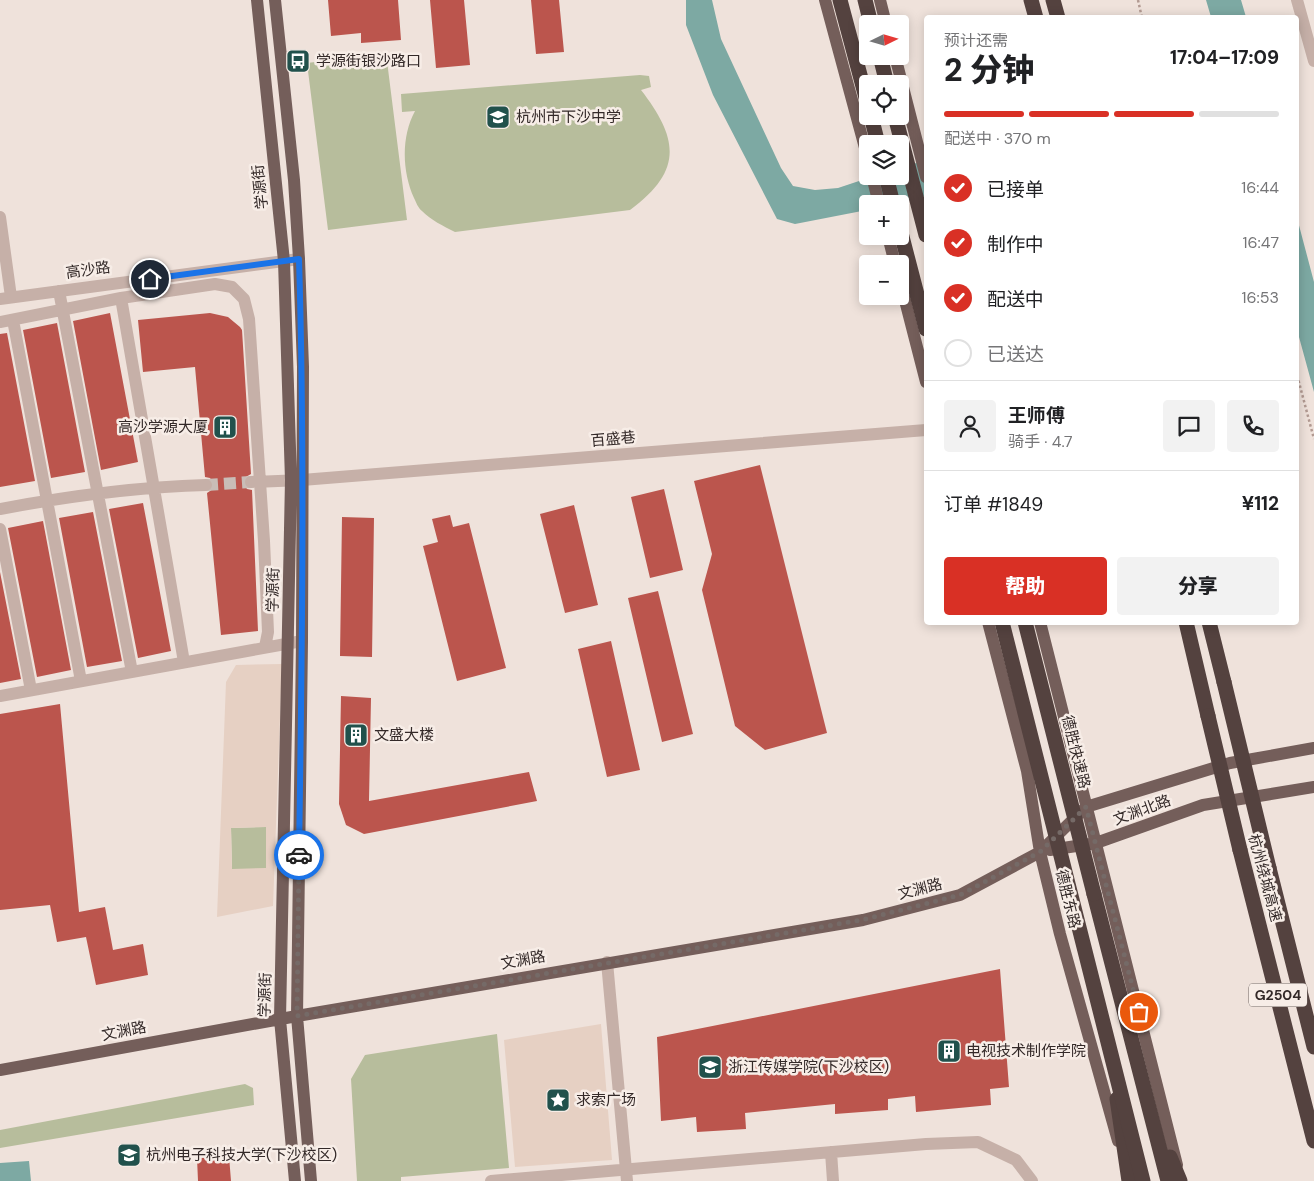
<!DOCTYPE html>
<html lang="zh">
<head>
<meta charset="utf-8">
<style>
  body { margin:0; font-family:"DM Sans","Noto Sans SC",sans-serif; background:#f2f2f2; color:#202124; height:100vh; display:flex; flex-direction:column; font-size:19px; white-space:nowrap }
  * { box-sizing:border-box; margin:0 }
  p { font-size:16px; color:#757577 }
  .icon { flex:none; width:28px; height:28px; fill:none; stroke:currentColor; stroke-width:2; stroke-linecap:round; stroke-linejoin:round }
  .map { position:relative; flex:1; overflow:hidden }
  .drawer { position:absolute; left:924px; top:15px; width:375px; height:610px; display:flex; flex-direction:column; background:#fff; border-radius:5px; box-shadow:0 2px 12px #0003 }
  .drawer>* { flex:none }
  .needle { width:32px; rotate:85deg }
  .tools { position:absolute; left:859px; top:15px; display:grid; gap:10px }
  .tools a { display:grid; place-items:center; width:50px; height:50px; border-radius:5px; background:#fff; box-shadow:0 2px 12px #0003; font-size:25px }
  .pin { position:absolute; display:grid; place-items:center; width:42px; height:42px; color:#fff; margin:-21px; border:2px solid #fff; border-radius:50%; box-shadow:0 1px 5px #0007 }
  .courier { position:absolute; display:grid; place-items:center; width:50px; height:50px; margin:-25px; border:4px solid #1a73e8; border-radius:50%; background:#fff; color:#222; box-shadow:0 1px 6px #0007 }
  .summary em { font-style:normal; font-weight:800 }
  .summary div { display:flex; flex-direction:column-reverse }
  .summary { display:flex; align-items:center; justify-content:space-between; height:85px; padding:0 20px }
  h1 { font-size:32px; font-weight:800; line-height:38px }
  .bar { display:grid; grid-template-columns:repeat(4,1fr); gap:8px 5px; align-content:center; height:60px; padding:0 20px }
  .bar i { height:6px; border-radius:4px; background:#e0e0e0 }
  .bar .active { background:#d93025 }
  .bar p { grid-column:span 4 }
  .line { display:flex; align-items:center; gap:12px; padding:0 20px; border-top:1px solid #e0e0e0 }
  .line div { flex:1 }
  .round { display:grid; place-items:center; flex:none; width:52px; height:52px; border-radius:5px; background:#f2f2f2 }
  ol { padding:0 20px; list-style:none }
  li { display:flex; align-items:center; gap:15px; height:55px }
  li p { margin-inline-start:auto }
  li .icon { padding:5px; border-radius:50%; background:#d93025; color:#fff; stroke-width:4 }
  li:last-child { color:#757577 }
  li i { width:28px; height:28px; border:2px solid #e0e0e0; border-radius:50% }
  .primary-button { display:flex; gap:10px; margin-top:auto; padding:10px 20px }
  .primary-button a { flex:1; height:58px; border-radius:5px; background:#d93025; color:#fff; font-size:20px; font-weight:800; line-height:58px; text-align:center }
  .primary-button a+a { background:#f2f2f2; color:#202124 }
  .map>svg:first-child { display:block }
  .green { fill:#b7bd9c }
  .plaza { fill:#e6d0c3; fill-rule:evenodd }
  .water { fill:#7da9a3 }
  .building { fill:#bb554d }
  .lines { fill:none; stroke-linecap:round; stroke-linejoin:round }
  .minor-tunnel { stroke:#c9bdb7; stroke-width:12; stroke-dasharray:12 6; stroke-linecap:butt }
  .path { stroke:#b29a92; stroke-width:2.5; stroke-dasharray:2.5 2.5; stroke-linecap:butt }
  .minor { stroke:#c6b0a8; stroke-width:12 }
  .major { stroke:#745e5a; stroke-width:12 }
  .highway { stroke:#54423f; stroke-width:15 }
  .highway-bridge { stroke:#54423f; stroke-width:15 }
  .done { stroke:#756a67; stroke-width:5; stroke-dasharray:0 9 }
  .route { stroke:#1a73e8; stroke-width:6 }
  .labels { text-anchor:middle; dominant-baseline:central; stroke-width:5; stroke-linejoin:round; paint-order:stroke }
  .shield { fill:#f7ede7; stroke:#6e6461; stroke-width:1 }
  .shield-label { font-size:14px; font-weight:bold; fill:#332928 }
  .poi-label { font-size:15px; fill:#332928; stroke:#f7ede7; text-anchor:start }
  .street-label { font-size:15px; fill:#332928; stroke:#f7ede7 }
</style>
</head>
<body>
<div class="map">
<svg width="1314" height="1181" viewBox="0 0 1314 1181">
  <rect width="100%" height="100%" fill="#efe2db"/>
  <path class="green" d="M386,53L407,220L328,230L307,63Z
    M640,75L649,76L651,87L641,90C679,139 683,171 630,210L455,232C443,226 431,220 422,211C418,208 416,202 414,198C402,171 401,137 415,111L402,112L401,94Z
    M266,827V869H232L231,828Z
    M497,1034L509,1168L401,1177V1181H357L351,1079L365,1055Z
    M245,1084L253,1088L254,1105L0,1148V1130Z"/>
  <path class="plaza" d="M282,664L273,906L217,917L226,682L236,665ZM266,827V868L232,869L231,828Z
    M601,1024L612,1160L515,1167L504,1040Z"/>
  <path class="water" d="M686,0H712L721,39L781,168L793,186L815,190L838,188L874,176H900V168L926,160V196L895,204H868L867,210L795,224L777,219L713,95L686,25Z
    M1206,0H1241L1246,17H1211Z
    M1296,214L1314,282V392L1296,326Z
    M29,1161L31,1181H0V1163Z"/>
  <path class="building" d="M328,0H398L401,40L361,43V33L331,36Z
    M430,0H464L470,65L436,68Z
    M531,0H559L564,52L536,54Z
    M110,313L138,462L101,470L73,321Z
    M210,313L228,317L240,327L242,330L251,474L244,478L243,483L247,489L252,490L258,631L221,635L207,493L213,489L214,484L210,478L205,477L195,367L143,372L138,320Z
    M57,323L85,472L51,478L23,330Z
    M7,333L35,481L0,487V334Z
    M760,465L827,733L765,750L735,726L702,590L712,554L694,481Z
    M664,489L683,570L650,578L631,497Z
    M143,503L171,651L138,658L109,509Z
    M574,505L598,605L565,613L540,514Z
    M93,512L122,661L87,667L59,518Z
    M450,515L453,527L469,523L506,668L457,681L423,546L438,542L432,519Z
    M342,517L374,518L372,657L340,656Z
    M43,521L71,670L37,677L8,528Z
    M0,572L21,679L0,683Z
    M658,591L693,734L662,742L628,598Z
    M611,641L640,770L607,777L578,649Z
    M341,696L371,698L369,801L529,772L537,801L364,834L346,825L339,804Z
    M60,704L79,912L105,907L113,950L143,944L148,975L96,985L86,937L57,942L50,905L0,910V714Z
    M1000,969L1009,1087L990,1089L991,1105L916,1112L915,1096L888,1099V1110L835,1114V1104L745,1113L746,1129L697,1132L696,1117L661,1121L657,1037Z
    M229,1156L231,1181H198L197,1158Z"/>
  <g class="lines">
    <path class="minor-tunnel" d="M206,485L251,482"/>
    <path class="path" d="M1138,0L1142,18
      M1296,371L1314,439"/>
    <path class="minor" d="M1297,0L1314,61
      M0,217L11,297
      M59,291L132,672
      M121,298L184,662
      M0,299L299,259
      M13,320L81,681
      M0,322L121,298L215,284L232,287L244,299L249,319L264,541L268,632L265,647
      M251,482L302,480L926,430
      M0,509C69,496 136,487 206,485
      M0,529L31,690
      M0,696L302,641
      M607,962L627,1181
      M831,1152L833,1181
      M491,1181L926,1144L978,1142L1016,1160L1032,1181"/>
    <path class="major" d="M257,0L284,261L291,480L280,1019L295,1181
      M275,0L294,180L299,259L303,367L302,641L297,1016L311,1181
      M825,0L868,159
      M880,0L886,24
      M895,56L926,177
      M872,176L879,204
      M888,236L895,264
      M900,281L926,382
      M988,622L1027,771L1040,852L1060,934L1118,1141
      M1040,622L1177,1165
      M1050,850L1096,843L1203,805L1314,787
      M0,1070L297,1016L863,920L960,895L1040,852L1086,807L1230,763L1314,748"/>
    <path class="highway" d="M840,0L868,105
      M865,0L871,24
      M1031,0L1036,18
      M1053,0L1058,18
      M880,56L887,84
      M871,116L878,144
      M895,116L926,235
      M886,176L893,204
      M900,229L926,329
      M1186,622L1208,716
      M1209,622L1224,682
      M1240,850L1314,1141
      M1269,868L1314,1047
      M1094,894L1168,1181
      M1117,1099L1129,1181
      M1170,1157L1180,1181"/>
    <path class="highway-bridge" d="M1002,622L1143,1181
      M1025,622L1094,894
      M1224,682L1269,868
      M1208,716L1240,850"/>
  </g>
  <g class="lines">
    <path class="done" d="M299,855L297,1016L862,920L960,895L1040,852L1086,807L1139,1012"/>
    <path class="route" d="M150,279L299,259C305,457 302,656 299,855"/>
  </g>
  <defs>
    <g id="bus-square" transform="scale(1.25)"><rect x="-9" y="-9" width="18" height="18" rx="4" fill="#21514c" stroke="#f7ede7"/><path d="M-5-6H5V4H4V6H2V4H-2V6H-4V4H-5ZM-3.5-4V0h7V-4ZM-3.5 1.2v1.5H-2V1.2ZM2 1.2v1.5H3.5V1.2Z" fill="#fff"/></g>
    <g id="school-square" transform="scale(1.25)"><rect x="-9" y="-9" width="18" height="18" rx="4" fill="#21514c" stroke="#f7ede7"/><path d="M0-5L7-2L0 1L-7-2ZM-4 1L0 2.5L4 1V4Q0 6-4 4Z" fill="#fff"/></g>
    <g id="building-square" transform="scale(1.25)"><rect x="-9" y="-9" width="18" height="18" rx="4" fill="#21514c" stroke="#f7ede7"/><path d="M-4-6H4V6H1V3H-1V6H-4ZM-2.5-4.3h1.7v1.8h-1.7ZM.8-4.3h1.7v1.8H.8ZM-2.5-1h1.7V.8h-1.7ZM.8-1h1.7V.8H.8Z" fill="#fff"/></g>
    <g id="university-square" transform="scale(1.25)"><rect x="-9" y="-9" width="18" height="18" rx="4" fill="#21514c" stroke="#f7ede7"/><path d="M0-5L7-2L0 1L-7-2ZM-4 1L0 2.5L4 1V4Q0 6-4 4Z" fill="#fff"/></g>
    <g id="sight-square" transform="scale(1.25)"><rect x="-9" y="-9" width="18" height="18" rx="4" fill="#21514c" stroke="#f7ede7"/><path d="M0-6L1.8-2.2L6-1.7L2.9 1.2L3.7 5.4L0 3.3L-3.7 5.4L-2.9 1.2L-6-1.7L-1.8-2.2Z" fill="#fff"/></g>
  </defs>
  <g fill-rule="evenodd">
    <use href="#bus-square" x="298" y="61"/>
    <use href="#school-square" x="498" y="117"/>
    <use href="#building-square" x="225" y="427"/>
    <use href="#building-square" x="356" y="735"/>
    <use href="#building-square" x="949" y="1051"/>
    <use href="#university-square" x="710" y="1067"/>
    <use href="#sight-square" x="558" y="1100"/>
    <use href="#university-square" x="129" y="1155"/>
  </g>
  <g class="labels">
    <rect class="shield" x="1249" y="983.5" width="58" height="23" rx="4"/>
    <g class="shield-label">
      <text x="1278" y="995">G2504</text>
    </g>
    <g class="poi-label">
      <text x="316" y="61">学源街银沙路口</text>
      <text x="516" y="117">杭州市下沙中学</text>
      <text x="208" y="427" text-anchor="end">高沙学源大厦</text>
      <text x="374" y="735">文盛大楼</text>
      <text x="966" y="1051">电视技术制作学院</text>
      <text x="728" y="1067">浙江传媒学院(下沙校区)</text>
      <text x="576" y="1100">求索广场</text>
      <text x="146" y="1155">杭州电子科技大学(下沙校区)</text>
    </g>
    <g class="street-label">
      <text transform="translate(260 187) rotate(-96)">学源街</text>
      <text transform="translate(88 270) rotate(-8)">高沙路</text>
      <text transform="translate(613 439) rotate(-5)">百盛巷</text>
      <text transform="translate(273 590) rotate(-89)">学源街</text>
      <text transform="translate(1076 752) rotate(76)">德胜快速路</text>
      <text transform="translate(1142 810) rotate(-20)">文渊北路</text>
      <text transform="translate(1265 878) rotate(75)">杭州绕城高速</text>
      <text transform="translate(920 889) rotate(-14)">文渊路</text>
      <text transform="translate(1068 899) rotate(76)">德胜东路</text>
      <text transform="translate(523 960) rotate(-10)">文渊路</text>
      <text transform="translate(265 995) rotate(-89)">学源街</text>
      <text transform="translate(124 1031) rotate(-11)">文渊路</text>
    </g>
  </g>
</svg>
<div class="tools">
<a><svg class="needle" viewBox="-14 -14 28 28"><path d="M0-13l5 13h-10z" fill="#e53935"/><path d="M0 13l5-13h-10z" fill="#757577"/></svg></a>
<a><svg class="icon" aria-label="locate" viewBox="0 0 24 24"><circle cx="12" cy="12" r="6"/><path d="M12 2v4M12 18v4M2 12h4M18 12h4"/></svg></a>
<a><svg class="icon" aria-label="layers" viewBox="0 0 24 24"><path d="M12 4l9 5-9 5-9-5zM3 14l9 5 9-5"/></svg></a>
<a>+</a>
<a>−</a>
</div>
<div class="pin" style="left:1139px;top:1012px;background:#ea580c"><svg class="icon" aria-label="bag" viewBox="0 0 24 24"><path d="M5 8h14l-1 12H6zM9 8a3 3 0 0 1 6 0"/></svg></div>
<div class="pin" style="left:150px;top:279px;background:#1f2937"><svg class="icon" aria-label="home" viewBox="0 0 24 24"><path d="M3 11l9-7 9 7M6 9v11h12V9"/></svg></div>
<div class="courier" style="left:299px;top:855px"><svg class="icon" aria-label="car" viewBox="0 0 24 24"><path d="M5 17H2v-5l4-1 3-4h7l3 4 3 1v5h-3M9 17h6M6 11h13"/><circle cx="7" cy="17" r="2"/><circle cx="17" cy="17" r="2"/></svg></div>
<section class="drawer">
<div class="summary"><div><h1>2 分钟</h1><p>预计还需</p></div><em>17:04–17:09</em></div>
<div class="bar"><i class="active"></i><i class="active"></i><i class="active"></i><i></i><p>配送中 · 370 m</p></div>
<ol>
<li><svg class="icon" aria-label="check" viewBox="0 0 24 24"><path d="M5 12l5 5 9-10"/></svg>已接单<p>16:44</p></li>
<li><svg class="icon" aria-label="check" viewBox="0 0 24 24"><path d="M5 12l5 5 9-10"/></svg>制作中<p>16:47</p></li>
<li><svg class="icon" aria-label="check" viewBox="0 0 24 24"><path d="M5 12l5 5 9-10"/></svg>配送中<p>16:53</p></li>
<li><i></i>已送达</li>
</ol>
<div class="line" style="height:90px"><a class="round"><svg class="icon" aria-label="person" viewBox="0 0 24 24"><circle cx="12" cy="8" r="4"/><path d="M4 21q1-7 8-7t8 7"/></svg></a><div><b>王师傅</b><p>骑手 · 4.7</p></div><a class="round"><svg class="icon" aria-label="chat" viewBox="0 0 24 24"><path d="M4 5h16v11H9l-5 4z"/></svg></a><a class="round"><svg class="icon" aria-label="phone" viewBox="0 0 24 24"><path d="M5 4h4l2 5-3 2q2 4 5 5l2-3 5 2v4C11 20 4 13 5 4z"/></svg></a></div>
<div class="line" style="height:65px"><div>订单 #1849</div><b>¥112</b></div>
<div class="primary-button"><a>帮助</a><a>分享</a></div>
</section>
</div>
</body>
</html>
